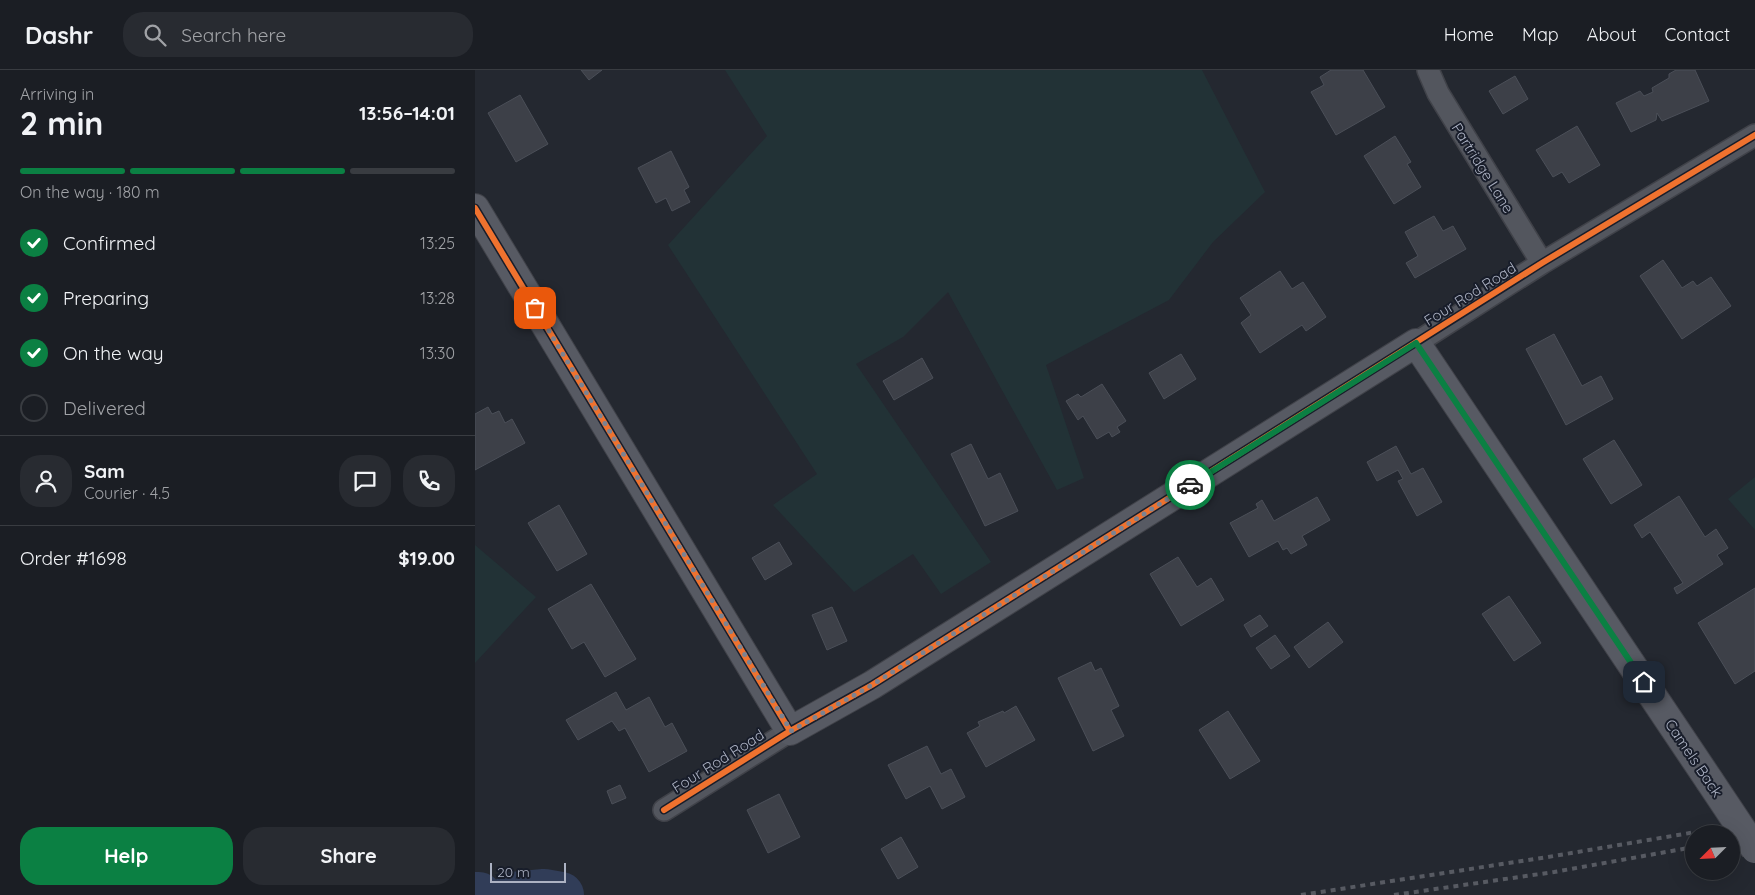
<!DOCTYPE html>
<html lang="en">
<head>
<meta charset="utf-8">
<style>
  body { margin:0; font-family:Quicksand,sans-serif; background:#282b31; color:#f1f3f6; height:100vh; display:flex; flex-direction:column; font-size:19px; white-space:nowrap }
  * { box-sizing:border-box; margin:0 }
  p { font-size:16px; color:#a0a2a6 }
  .icon { flex:none; width:28px; height:28px; fill:none; stroke:currentColor; stroke-width:2; stroke-linecap:round; stroke-linejoin:round }
  .map { position:relative; flex:1; overflow:hidden }
  .details { display:flex; flex-direction:column; background:#1b1e24; width:475px }
  .details>* { flex:none }
  .needle { width:32px; rotate:246deg }
  .controls { position:absolute; left:1210px; top:755px; display:grid; gap:10px }
  .controls a { display:grid; place-items:center; width:55px; height:55px; border-radius:50%; background:#1b1e24; box-shadow:0 5px 20px #0002,0 0 0 1px #393c41; font-size:25px }
  .scale { position:absolute; left:15px; bottom:12px; width:76px; box-sizing:border-box; padding-left:5px; border:2px solid #acb2c3; border-top:0; font-size:14px; line-height:18px; white-space:nowrap; color:#acb2c3; -webkit-text-stroke:4px #181d2a; paint-order:stroke }
  .pin { position:absolute; display:grid; place-items:center; width:42px; height:42px; color:#fff; margin:-21px; border-radius:10px; box-shadow:0 2px 8px #0006 }
  .courier { position:absolute; display:grid; place-items:center; width:50px; height:50px; margin:-25px; border:4px solid #0b8043; border-radius:50%; background:#fff; color:#222; box-shadow:0 1px 6px #0007 }
  .head em { font-style:normal; font-weight:700 }
  .head div { display:flex; flex-direction:column-reverse }
  .head { display:flex; align-items:center; justify-content:space-between; height:85px; padding:0 20px }
  h1 { font-size:32px; font-weight:700; line-height:38px }
  .bar { display:grid; grid-template-columns:repeat(4,1fr); gap:8px 5px; align-content:center; height:60px; padding:0 20px }
  .bar i { height:6px; border-radius:4px; background:#393c41 }
  .bar .on { background:#0b8043 }
  .bar p { grid-column:span 4 }
  .line { display:flex; align-items:center; gap:12px; padding:0 20px; border-top:1px solid #393c41 }
  .line div { flex:1 }
  .round { display:grid; place-items:center; flex:none; width:52px; height:52px; border-radius:20px; background:#282b31 }
  ol { padding:0 20px; list-style:none }
  li { display:flex; align-items:center; gap:15px; height:55px }
  li p { margin-inline-start:auto }
  li .icon { padding:5px; border-radius:50%; background:#0b8043; color:#fff; stroke-width:4 }
  li:last-child { color:#a0a2a6 }
  li i { width:28px; height:28px; border:2px solid #393c41; border-radius:50% }
  .button { display:flex; gap:10px; margin-top:auto; padding:10px 20px }
  .button a { flex:1; height:58px; border-radius:20px; background:#0b8043; color:#fff; font-size:20px; font-weight:700; line-height:58px; text-align:center }
  .button a+a { background:#282b31; color:#f1f3f6 }
  header { display:flex; align-items:center; gap:30px; box-sizing:border-box; height:70px; padding:0 25px; background:#1b1e24; border-bottom:1px solid #393c41 }
  header strong { font-size:24px }
  nav { display:flex; gap:28px; margin-inline-start:auto; font-size:18px }
  .search { width:350px; height:45px; background:#282b31; display:flex; align-items:center; gap:12px; box-sizing:border-box; padding:0 18px; border-radius:20px; color:#a0a2a6; font-size:19px }
  main { display:flex; flex:1; min-height:0 }
  .map>svg:first-child { display:block }
  .green { fill:#223236 }
  .lines { fill:none; stroke-linecap:round; stroke-linejoin:round }
  .river { stroke:#313d58; stroke-width:46 }
  .building { fill:#3d4048; stroke:#4b4f58 }
  .street-casing { stroke:#404249; stroke-width:24 }
  .secondary-casing { stroke:#404249; stroke-width:30 }
  .street { stroke:#53565e; stroke-width:21 }
  .secondary { stroke:#575a63; stroke-width:28 }
  .rail { stroke:#575a62; stroke-width:4; stroke-dasharray:5 5; stroke-linecap:butt }
  .secondary-bridge-casing { stroke:#404249; stroke-width:30; stroke-linecap:butt }
  .secondary-bridge { stroke:#575a63; stroke-width:28 }
  .cycleway-casing { stroke:#181d2a; stroke-width:9 }
  .cycleway { stroke:#ef722f; stroke-width:6 }
  .done { stroke:#7c8290; stroke-width:5; stroke-dasharray:0 9 }
  .route { stroke:#0b8043; stroke-width:6 }
  .labels { text-anchor:middle; dominant-baseline:central; stroke-width:4; stroke-linejoin:round; paint-order:stroke }
  .street-label { font-size:15px; fill:#acb2c3; stroke:#181d2a }
</style>
</head>
<body>
<header>
<strong>Dashr</strong>
<div class="search"><svg class="icon" aria-label="search" viewBox="0 0 24 24"><circle cx="10" cy="10" r="6"/><path d="M15 15l6 6"/></svg>Search here</div>
<nav><a>Home</a><a>Map</a><a>About</a><a>Contact</a></nav>
</header>
<main>
<section class="details">
<div class="head"><div><h1>2 min</h1><p>Arriving in</p></div><em>13:56–14:01</em></div>
<div class="bar"><i class="on"></i><i class="on"></i><i class="on"></i><i></i><p>On the way · 180 m</p></div>
<ol>
<li><svg class="icon" aria-label="check" viewBox="0 0 24 24"><path d="M5 12l5 5 9-10"/></svg>Confirmed<p>13:25</p></li>
<li><svg class="icon" aria-label="check" viewBox="0 0 24 24"><path d="M5 12l5 5 9-10"/></svg>Preparing<p>13:28</p></li>
<li><svg class="icon" aria-label="check" viewBox="0 0 24 24"><path d="M5 12l5 5 9-10"/></svg>On the way<p>13:30</p></li>
<li><i></i>Delivered</li>
</ol>
<div class="line" style="height:90px"><a class="round"><svg class="icon" aria-label="person" viewBox="0 0 24 24"><circle cx="12" cy="8" r="4"/><path d="M4 21q1-7 8-7t8 7"/></svg></a><div><b>Sam</b><p>Courier · 4.5</p></div><a class="round"><svg class="icon" aria-label="chat" viewBox="0 0 24 24"><path d="M4 5h16v11H9l-5 4z"/></svg></a><a class="round"><svg class="icon" aria-label="phone" viewBox="0 0 24 24"><path d="M5 4h4l2 5-3 2q2 4 5 5l2-3 5 2v4C11 20 4 13 5 4z"/></svg></a></div>
<div class="line" style="height:65px"><div>Order #1698</div><b>$19.00</b></div>
<div class="button"><a>Help</a><a>Share</a></div>
</section>
<div class="map">
<svg width="1280" height="825" viewBox="0 0 1280 825">
  <rect width="100%" height="100%" fill="#242830"/>
  <path class="green" d="M250,0H727L790,122L738,172L694,230L571,295L609,408L582,420L473,222L428,267L381,294L516,492L466,524L438,484L379,522L298,435L342,404L193,175L292,66Z
    M1280,407V460L1253,429Z
    M0,475L61,527L0,593Z"/>
  <g class="lines">
    <path class="river" d="M0,825H4
      M38,825L69,822L86,825"/>
  </g>
  <path class="building" d="M106,0H127L114,10Z
    M856,0H888L910,37L861,65L836,22L849,15L845,7Z
    M1201,0H1220L1234,31L1187,51L1182,43L1181,50L1156,62L1141,33L1165,21L1169,26L1178,22L1177,18L1194,8V4Z
    M1040,6L1053,29L1028,44L1014,21Z
    M45,25L73,74L41,92L13,43Z
    M1102,56L1125,95L1094,113L1087,102L1078,107L1061,80Z
    M920,66L936,92L932,94L946,117L919,134L889,86Z
    M196,81L214,117L209,120L215,132L197,141L191,128L181,133L163,98Z
    M959,146L968,161L978,156L991,179L940,208L931,193L943,186L930,162Z
    M1188,190L1207,218L1218,211L1222,216L1236,207L1256,236L1207,269L1165,206Z
    M805,201L817,219L828,212L851,247L831,261L827,255L785,283L766,253L776,245L765,228Z
    M1079,264L1107,316L1126,306L1138,329L1091,355L1051,279Z
    M706,284L721,309L689,329L674,303Z
    M447,288L458,308L419,330L408,311Z
    M627,314L651,351L642,357L645,362L637,367L634,362L622,369L608,346L603,350L591,331L603,324L606,327Z
    M13,337L17,344L24,341L30,353L37,349L50,373L0,400V344Z
    M1139,370L1167,415L1136,434L1108,389Z
    M496,374L513,409L525,403L543,441L510,456L476,384Z
    M921,376L936,404L948,398L967,432L942,446L923,411L928,409L923,400L902,411L892,392Z
    M1204,426L1230,467L1241,459L1253,478L1242,485L1248,494L1202,524L1199,518L1208,513L1175,462L1167,468L1159,455Z
    M842,427L855,450L827,466L832,475L816,484L812,478L808,480L803,471L774,487L755,453L783,438L781,434L787,430L799,451Z
    M84,435L112,484L82,501L53,453Z
    M304,472L317,494L290,510L277,488Z
    M703,487L722,517L736,508L749,530L706,556L675,504Z
    M116,514L161,589L130,607L109,572L97,579L73,539Z
    M1280,518V601L1260,614L1223,553Z
    M1034,526L1066,573L1039,591L1007,544Z
    M357,537L372,571L352,580L337,545Z
    M785,545L793,556L776,567L769,555Z
    M853,552L868,572L834,598L819,577Z
    M800,565L815,586L796,599L781,578Z
    M616,592L620,601L626,598L644,636L636,640L649,666L618,681L583,608Z
    M141,622L151,640L174,627L190,657L197,653L212,681L174,702L150,658L144,661L137,651L103,670L91,650Z
    M541,636L560,670L511,697L492,663L505,656L503,652L528,641L529,643Z
    M753,641L785,691L755,709L724,660Z
    M452,676L466,704L476,699L490,727L467,739L455,716L431,729L413,695Z
    M145,715L151,728L137,734L132,721Z
    M304,724L325,767L293,783L272,740Z
    M426,767L443,797L423,809L406,779Z"/>
  <g class="lines">
    <g class="street-casing">
      <path id="street" d="M953,0L963,23L1067,193
        M941,273L1067,193L1280,65
        M189,740L315,661"/>
    </g>
    <g class="secondary-casing">
      <path id="secondary" d="M0,138L315,661L397,615L941,273L1234,710"/>
    </g>
    <use href="#street" class="street"/>
    <use href="#secondary" class="secondary"/>
    <path class="rail" d="M1256,770L1280,766
      M826,825L1073,787L1280,752
      M919,825L1079,802L1219,777"/>
    <g class="secondary-bridge-casing">
      <path id="secondary-bridge" d="M1234,710L1280,779"/>
    </g>
    <use href="#secondary-bridge" class="secondary-bridge"/>
    <g class="cycleway-casing">
      <path id="cycleway" d="M0,138L315,661
        M189,740L315,661L397,615L1067,193L1280,65"/>
    </g>
    <use href="#cycleway" class="cycleway"/>
  </g>
  <g class="lines">
    <path class="done" d="M60,238L316,661L397,615L715,415"/>
    <path class="route" d="M715,415L941,273L1169,612"/>
  </g>
  <g class="labels">
    <g class="street-label">
      <text transform="translate(1008 98) rotate(58)">Partridge Lane</text>
      <text transform="translate(995 224) rotate(-32)">Four Rod Road</text>
      <text transform="translate(1219 688) rotate(56)">Camels Back</text>
      <text transform="translate(243 691) rotate(-32)">Four Rod Road</text>
    </g>
  </g>
</svg>
<div class="controls">
<a><svg class="needle" viewBox="-14 -14 28 28"><path d="M0-13l5 13h-10z" fill="#e53935"/><path d="M0 13l5-13h-10z" fill="#a0a2a6"/></svg></a>
</div>
<div class="scale">20 m</div>
<div class="pin" style="left:60px;top:238px;background:#ea580c"><svg class="icon" aria-label="bag" viewBox="0 0 24 24"><path d="M5 8h14l-1 12H6zM9 8a3 3 0 0 1 6 0"/></svg></div>
<div class="pin" style="left:1169px;top:612px;background:#1f2937"><svg class="icon" aria-label="home" viewBox="0 0 24 24"><path d="M3 11l9-7 9 7M6 9v11h12V9"/></svg></div>
<div class="courier" style="left:715px;top:415px"><svg class="icon" aria-label="car" viewBox="0 0 24 24"><path d="M5 17H2v-5l4-1 3-4h7l3 4 3 1v5h-3M9 17h6M6 11h13"/><circle cx="7" cy="17" r="2"/><circle cx="17" cy="17" r="2"/></svg></div>
</div>
</main>
</body>
</html>
